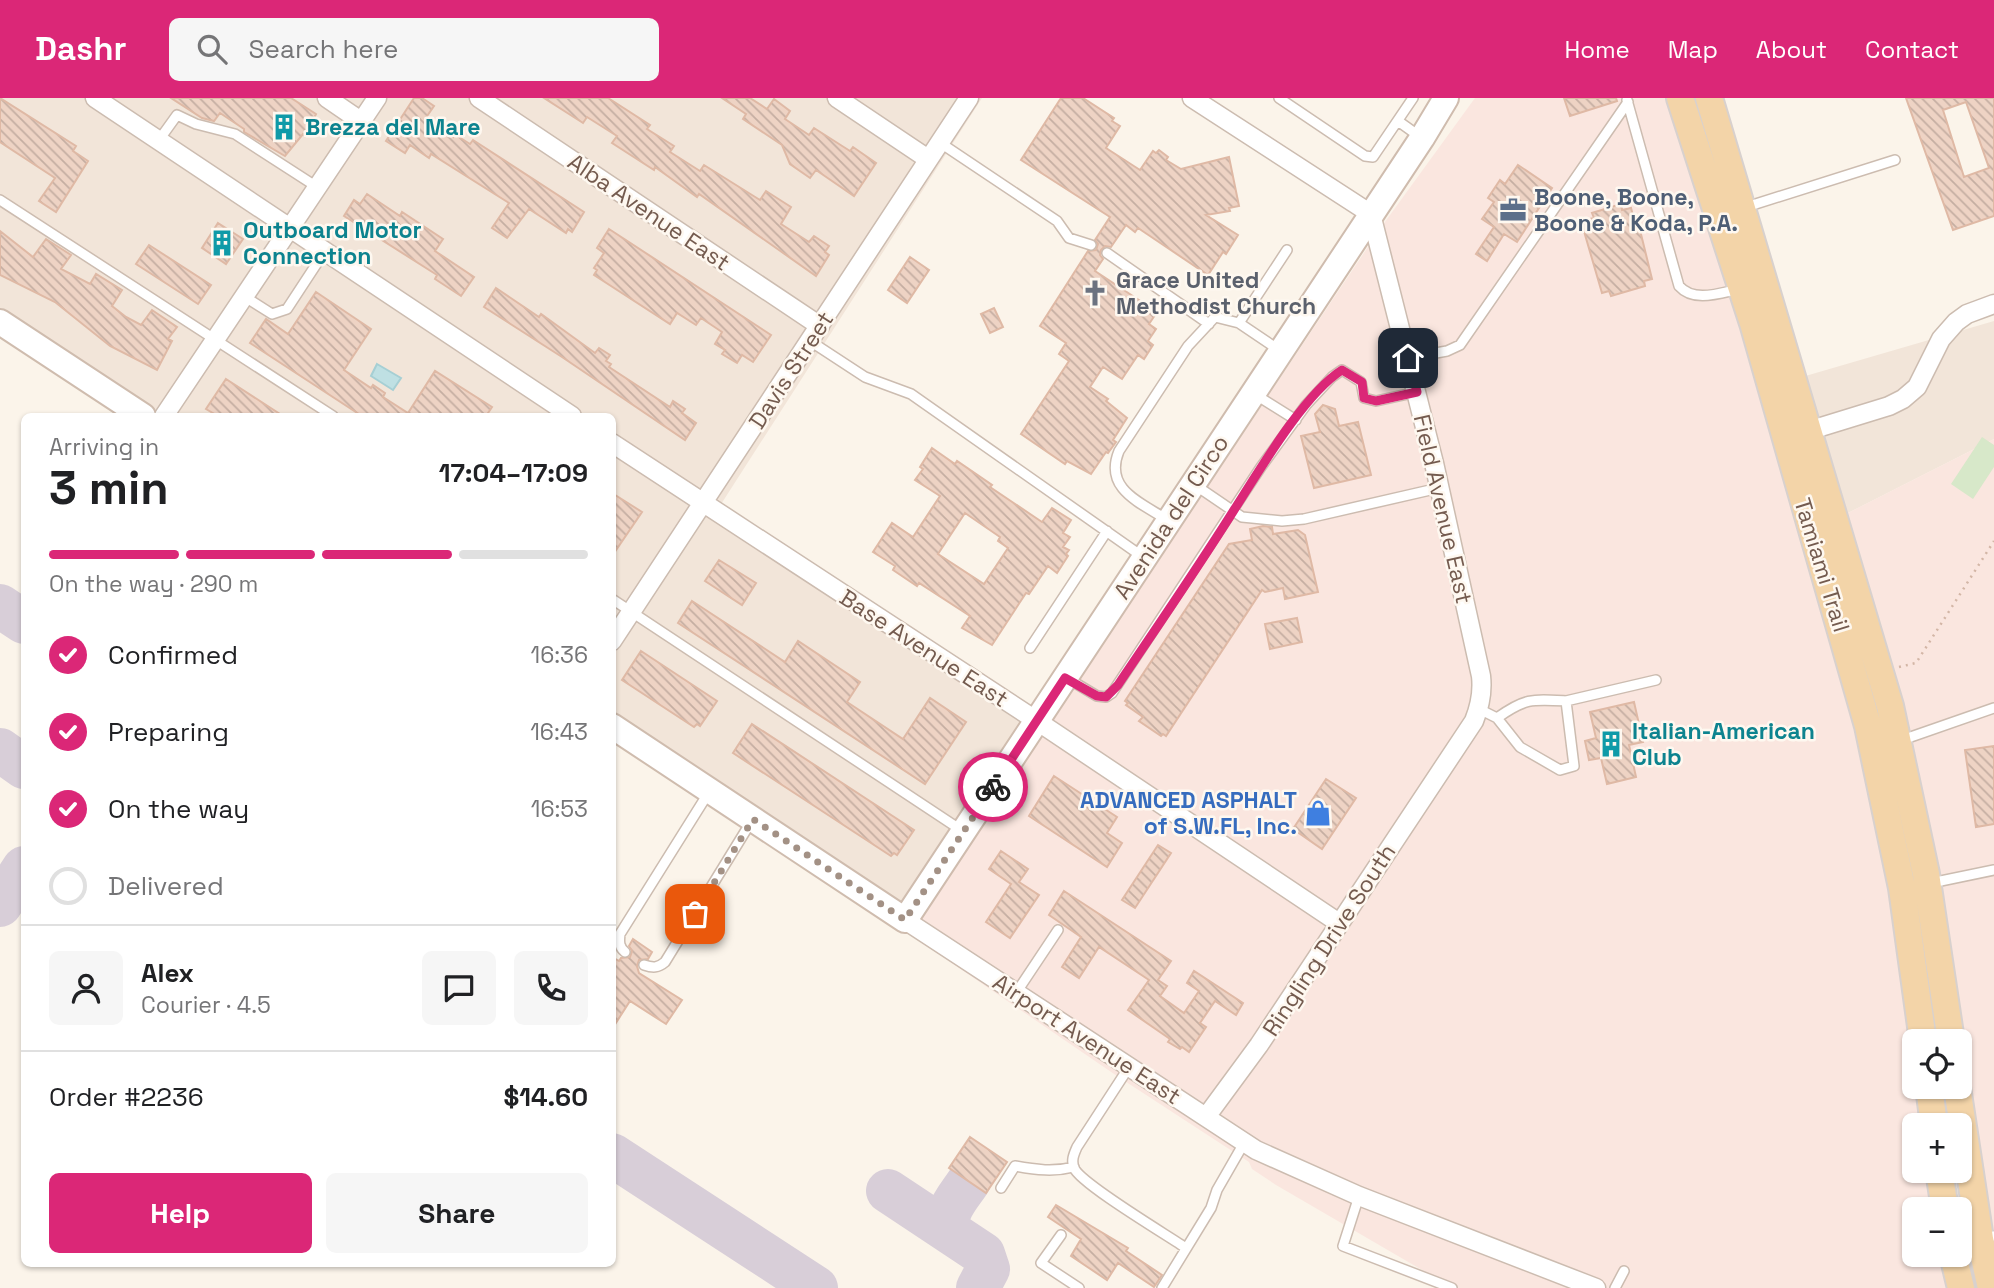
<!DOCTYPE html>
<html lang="en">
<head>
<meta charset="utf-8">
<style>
  body { margin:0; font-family:"Space Grotesk",sans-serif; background:#f6f6f6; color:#202124; height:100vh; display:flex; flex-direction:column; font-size:26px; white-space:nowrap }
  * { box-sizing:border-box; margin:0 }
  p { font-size:23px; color:#757577 }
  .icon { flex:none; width:38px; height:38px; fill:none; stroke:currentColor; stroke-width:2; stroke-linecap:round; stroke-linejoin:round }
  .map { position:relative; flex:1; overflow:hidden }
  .panel { position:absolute; left:21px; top:315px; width:595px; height:854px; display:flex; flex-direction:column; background:#fff; border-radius:10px; box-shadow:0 2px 5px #0004 }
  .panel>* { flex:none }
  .tools { position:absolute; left:1902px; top:931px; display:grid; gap:14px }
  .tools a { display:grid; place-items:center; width:70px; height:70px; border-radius:10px; background:#fff; box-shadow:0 2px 5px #0004; font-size:35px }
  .pin { position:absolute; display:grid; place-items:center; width:60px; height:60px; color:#fff; margin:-30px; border-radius:14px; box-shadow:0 4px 10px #0006 }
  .courier { position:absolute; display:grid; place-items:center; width:70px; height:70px; margin:-35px; border:5px solid #db2777; border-radius:50%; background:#fff; color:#222; box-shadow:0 2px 9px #0007 }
  .summary em { font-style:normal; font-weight:600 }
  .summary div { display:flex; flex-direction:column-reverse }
  .summary { display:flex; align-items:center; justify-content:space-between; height:119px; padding:0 28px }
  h1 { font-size:46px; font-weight:600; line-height:52px }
  .bar { display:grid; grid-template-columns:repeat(4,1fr); gap:10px 7px; align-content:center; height:84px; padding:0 28px }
  .bar i { height:9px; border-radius:5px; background:#e0e0e0 }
  .bar .selected { background:#db2777 }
  .bar p { grid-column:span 4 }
  .line { display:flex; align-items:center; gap:18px; padding:0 28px; border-top:2px solid #e0e0e0 }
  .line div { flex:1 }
  .round { display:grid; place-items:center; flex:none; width:74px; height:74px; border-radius:10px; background:#f6f6f6 }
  ol { padding:0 28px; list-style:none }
  li { display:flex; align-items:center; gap:21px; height:77px }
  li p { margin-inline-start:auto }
  li .icon { padding:7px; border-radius:50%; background:#db2777; color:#fff; stroke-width:4 }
  li:last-child { color:#757577 }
  li i { width:38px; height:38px; border:4px solid #e0e0e0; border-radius:50% }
  .button { display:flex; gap:14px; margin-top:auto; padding:14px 28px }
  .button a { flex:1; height:80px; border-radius:10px; background:#db2777; color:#fff; font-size:28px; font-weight:600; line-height:80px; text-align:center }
  .button a+a { background:#f6f6f6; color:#202124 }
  header { display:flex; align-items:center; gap:42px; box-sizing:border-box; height:98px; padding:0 35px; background:#db2777; color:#fff }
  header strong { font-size:33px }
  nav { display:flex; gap:38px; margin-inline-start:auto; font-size:24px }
  .search { width:490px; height:63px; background:#f6f6f6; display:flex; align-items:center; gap:18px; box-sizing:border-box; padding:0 24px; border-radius:10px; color:#757577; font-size:26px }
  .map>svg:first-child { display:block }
  .residential { fill:#f2e5d9 }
  .commercial { fill:#fae6df }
  .grass { fill:#d7e8c9 }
  .water { fill:#bfe0e3; stroke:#a6cfd4; stroke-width:2 }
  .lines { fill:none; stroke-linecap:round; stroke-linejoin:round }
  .taxiway { stroke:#d8ced8; stroke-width:44 }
  .building { fill:url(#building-back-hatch); stroke:#dfb9a5; stroke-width:2; fill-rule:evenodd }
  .lane-casing { stroke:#ccbcb0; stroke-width:12 }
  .street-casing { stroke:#ccbcb0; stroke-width:21 }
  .secondary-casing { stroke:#cfbcae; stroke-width:28 }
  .primary-casing { stroke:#d8d1ce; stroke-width:30 }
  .path { stroke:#d3b6a6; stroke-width:2.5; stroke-dasharray:2 5; stroke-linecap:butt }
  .lane { stroke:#fff; stroke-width:9 }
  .street { stroke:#fff; stroke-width:18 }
  .secondary { stroke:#fff; stroke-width:24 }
  .primary { stroke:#f3d4a8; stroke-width:26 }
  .done { stroke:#a39185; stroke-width:7; stroke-dasharray:0 12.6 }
  .route { stroke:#db2777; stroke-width:9 }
  .labels { text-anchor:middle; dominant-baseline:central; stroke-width:5; stroke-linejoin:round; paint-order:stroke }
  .culture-label { font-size:23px; font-weight:bold; fill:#0d838f; stroke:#fef8f0; text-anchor:start }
  .service-label { font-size:23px; font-weight:bold; fill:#4e5e75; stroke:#fef8f0; text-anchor:start }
  .street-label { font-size:23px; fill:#745b4f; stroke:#fef8f0 }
  .worship-label { font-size:23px; font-weight:bold; fill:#5b616d; stroke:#fef8f0; text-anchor:start }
  .shop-label { font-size:23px; font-weight:bold; fill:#366cbe; stroke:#fef8f0; text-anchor:end }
</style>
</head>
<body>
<header>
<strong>Dashr</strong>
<div class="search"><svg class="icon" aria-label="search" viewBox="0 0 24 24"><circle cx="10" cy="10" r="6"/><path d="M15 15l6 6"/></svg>Search here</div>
<nav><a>Home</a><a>Map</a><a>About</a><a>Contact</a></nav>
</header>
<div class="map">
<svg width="1994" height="1190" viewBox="0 0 1994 1190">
  <defs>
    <pattern id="building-back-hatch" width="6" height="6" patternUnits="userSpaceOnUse" patternTransform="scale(1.75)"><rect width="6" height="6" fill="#eed3c4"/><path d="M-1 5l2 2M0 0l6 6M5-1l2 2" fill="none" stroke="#c5aea2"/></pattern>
  </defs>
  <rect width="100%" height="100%" fill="#fbf4ea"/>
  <path class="residential" d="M0,0H982L716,414L1030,618L903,809L613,617L612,318H161L0,212Z
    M1994,223V341L1844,417L1802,279Z"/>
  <path class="commercial" d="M1475,0H1671L1745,229L1873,687L1914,946V989H1920L1925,1027H1914V1073H1931L1937,1111H1914V1157H1944L1951,1190H1453L1276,1087L1252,1071L1249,1064L1117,978L908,835L1382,128Z
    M1994,341V1163L1972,1032L1960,947L1844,417Z"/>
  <path class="grass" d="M1982,339L1994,347V369L1973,401L1951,386Z"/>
  <path class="water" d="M377,266L401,280L393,292L371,278Z"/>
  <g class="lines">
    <path class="taxiway" d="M0,508L24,524
      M0,652L24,669
      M0,807L24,770
      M612,1057L816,1190
      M888,1093L983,1156L988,1171L978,1190
      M954,1136C938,1119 959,1099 969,1083"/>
  </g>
  <path class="building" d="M0,0L76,48L73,53L88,63L56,114L39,103L55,80L0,44Z
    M171,0H291L316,16L305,38L303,36L285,58L244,34V31L220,15L214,23L202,20Z
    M414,0H422L434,8L425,21L453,39L454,36L470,46L473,42L584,114L572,134L568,131L566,135L529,111L507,140L492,130L509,105L431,56L429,60L410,47L405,55L386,43Z
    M544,0H608L650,27L647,31L674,48L670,54L700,73L704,67L760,102L766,93L791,109L781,126L809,144L814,138L829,148L825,154L829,157L816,178L699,96L697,99L655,69L654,72L612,45L617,38L587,19L583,25Z
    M722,0H750L767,11L774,1L790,13L785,21L809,37L814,30L850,53L853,49L876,65L854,98L816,72L810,80L790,66L782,47L743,21L746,16Z
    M1061,0H1083L1114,20L1112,23L1120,28L1106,50L1140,72L1153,53L1156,55L1159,52L1168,59L1166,62L1181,71L1229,59L1239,108L1229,110L1230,113L1206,117L1238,137L1226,156L1223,154L1208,177L1138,130L1135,134L1126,127L1111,149L1105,148L1101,152L1100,157L1103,161L1095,173L1157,214L1149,226L1156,231L1148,243L1153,247L1144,261L1138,257L1122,281L1103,269L1090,289L1108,301L1106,303L1127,320L1113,342L1116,344L1108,355L1106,354L1091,376L1067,363L1065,366L1021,336L1069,263L1059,256L1066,245L1040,228L1088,153L1096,152L1098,146L1095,142L1110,119L1021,62Z
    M1564,0H1616L1617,3L1570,18Z
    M1906,0H1994V118L1953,132ZM1966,4L1989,70L1964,79L1943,12Z
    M1518,67L1552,90L1517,144L1504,136L1487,163L1476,156L1494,129L1482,121L1494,104L1488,100L1500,82L1505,86Z
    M367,96L400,118L402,114L443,141L435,153L474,179L461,198L435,181L437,177L344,118L354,102L360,106Z
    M1621,106L1622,112L1631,110L1636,129L1639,128L1652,181L1644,183L1645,188L1611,198L1609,193L1602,195L1581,123L1594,120L1592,115Z
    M218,125L243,141L226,166L202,150Z
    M609,131L771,237L753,264L742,257L737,265L722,256L725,252L715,246L722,234L701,220L696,227L677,215L670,226L594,177L597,172L594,170L604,155L597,150Z
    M0,133L33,159L46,141L71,157L61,171L90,186L96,176L122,192L112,208L126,219L141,227L152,212L177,229L168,241L172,243L157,272L110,248L55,204L0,177Z
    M149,147L211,187L198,206L136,166Z
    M910,159L929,172L907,205L888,192Z
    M496,190L539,219L541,216L595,255L599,250L610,257L606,263L611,266L609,269L670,309L673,303L685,311L682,315L696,325L685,342L562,259L484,209Z
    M316,194L371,231L344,272L371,290L373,287L385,295L383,299L408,315L435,273L492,309L486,318H362L250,245L266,221L288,236Z
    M994,210L1003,229L990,235L981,216Z
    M226,281L283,318H218L206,311Z
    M1323,307L1335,311L1339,328L1358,324L1371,377L1314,390L1301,338L1320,334L1315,316Z
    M932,350L955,366L957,363L992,387L990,389L1042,424L1052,410L1071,422L1063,435L1070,439L1063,449L1069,452L1066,456L1068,458L1057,475L1048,468L1029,496L1026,495L992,547L962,530L970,518L919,485L917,488L893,472L895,468L873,454L892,425L913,439L940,398L915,382L923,371L920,369ZM965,415L1000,439L998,443L1008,450L984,486L938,456Z
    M612,395L642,414L612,458Z
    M1263,428L1272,429L1273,436L1298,432L1305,437L1318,494L1285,501L1283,490L1265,494L1262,492L1166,638L1163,636L1161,638L1139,623L1143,619L1126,607L1128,605L1125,603L1229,446L1252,442L1250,431Z
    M719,462L756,485L742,507L705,483Z
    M692,503L785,564L798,543L860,584L847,604L903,641L930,600L966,624L925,686L678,525Z
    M1297,520L1302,544L1270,551L1265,526Z
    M641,553L717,603L700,628L697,626L694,629L622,582Z
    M1634,604L1643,644L1629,647L1636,679L1607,686L1601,660L1589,662L1585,643L1596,640L1590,614Z
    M752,626L914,732L897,757L894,755L891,758L733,655Z
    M1994,648V726L1976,729L1965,652Z
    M1054,678L1117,719L1107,735L1122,745L1107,769L1029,718Z
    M1326,681L1356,700L1322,751L1293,731Z
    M1158,747L1171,755L1135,810L1122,802Z
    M1001,753L1028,771L1019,784L1039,797L1010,840L986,824L1011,786L989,771Z
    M1064,793L1171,863L1158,882L1167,888L1160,898L1184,915L1199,893L1187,885L1194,873L1243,905L1236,917L1215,903L1200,925L1206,929L1189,954L1182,949L1180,951L1168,944L1170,941L1128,912L1149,882L1099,849L1079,880L1062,869L1081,839L1049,817Z
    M633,841L652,854L648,861L639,862L637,868L639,875L682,902L666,926L630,903L612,931V859L619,863L621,860L630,859L632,853L629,848Z
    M970,1039L1007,1064L986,1095L949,1070Z
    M1056,1107L1128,1150L1126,1153L1162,1177L1154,1189L1118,1165L1107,1182L1071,1158L1081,1141L1048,1119Z"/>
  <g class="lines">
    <g class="lane-casing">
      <path id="lane" d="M1279,0L1365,58L1373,59L1413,0
        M1627,2L1679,188C1694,205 1720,195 1740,191
        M1398,23L1419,38
        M159,42L177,17L196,26L235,36L317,89
        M939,44L1057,123L1069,140L1091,147
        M0,102L333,318
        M1743,110L1895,62
        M1107,155L1209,226
        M245,199L272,216L287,211L325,153
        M1239,225L1287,152
        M810,243L865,279L911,296L1143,459
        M1408,260L1447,253L1460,247L1628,4
        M1256,297L1296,322
        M1195,387L1242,419L1282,423L1304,421L1439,390
        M1169,423C1142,405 1103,392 1119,353L1188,248L1215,219L1239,225L1279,252
        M612,501L961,732
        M1030,550L1107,433
        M1067,580L1097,598L1106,599L1112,595L1261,369L1306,307L1332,279L1342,272L1361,284L1364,300L1376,303L1417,294
        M1566,603L1656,582
        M1479,611L1497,620L1520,649L1560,672L1574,668L1566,603C1532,601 1525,600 1497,620
        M1902,642L1994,610
        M1931,785L1994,772
        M625,854C619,849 619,844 620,836L709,694
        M644,867C653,870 658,870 665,864L751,724
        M1016,895L1058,832
        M1129,969L1077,1049C1074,1056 1071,1062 1074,1070C1081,1086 1167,1137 1186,1150
        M1001,1090L1015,1068C1036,1072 1054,1074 1074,1069
        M1359,1098L1343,1148L1452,1190
        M1061,1137L1041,1165L1079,1190
        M1960,1146L1994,1138
        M1162,1190L1211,1110L1217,1092L1244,1045
        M1615,1190L1624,1173"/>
    </g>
    <g class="street-casing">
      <path id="street" d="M95,0L572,318
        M327,0L362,24
        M479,0L820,228
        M837,0L928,61
        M1192,0L1371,116L1434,365L1481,578C1483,595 1480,608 1474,623L1259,947L1206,1019
        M164,318L377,0
        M1798,336L1889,308L1903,301L1917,289L1941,241L1956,224L1967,216L1994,206
        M612,345L1037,623L1339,825
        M612,543L969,0
        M905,822L1256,1052L1359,1098L1596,1190"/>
    </g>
    <g class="secondary-casing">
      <path id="secondary" d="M0,224L143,318
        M612,628L905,822L1422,40L1446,0"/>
    </g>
    <g class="primary-casing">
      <path id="primary" d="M1680,0L1753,225L1868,628L1902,790L1923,943
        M1709,0L1890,608L1926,776L1951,943
        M1929,989L1934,1027
        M1957,989L1980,1141L1991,1190
        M1939,1073L1945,1111
        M1953,1157L1961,1190"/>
    </g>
    <path class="path" d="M1899,569L1916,565L1994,443
      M1968,957L1971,974"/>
    <use href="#lane" class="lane"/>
    <use href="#street" class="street"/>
    <use href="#secondary" class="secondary"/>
    <use href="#primary" class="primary"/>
  </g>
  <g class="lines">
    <path class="done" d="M695,816L753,721L905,822L993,689"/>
    <path class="route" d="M993,689L1065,580L1097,598L1106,599L1118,587C1157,529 1197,471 1234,412C1259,373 1304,296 1342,272L1362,284L1364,300L1376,303L1417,294L1408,260"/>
  </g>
  <defs>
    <g id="building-bare" transform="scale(2.1)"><path d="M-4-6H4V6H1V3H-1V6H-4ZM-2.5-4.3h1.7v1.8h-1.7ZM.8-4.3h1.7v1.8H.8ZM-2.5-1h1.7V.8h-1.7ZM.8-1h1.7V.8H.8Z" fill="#0f9aa8" stroke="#fef8f0" stroke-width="2.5" paint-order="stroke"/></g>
    <g id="office-bare" transform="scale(2.1)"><path d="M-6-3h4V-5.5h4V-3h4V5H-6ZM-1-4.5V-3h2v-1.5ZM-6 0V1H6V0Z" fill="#5c6f8a" stroke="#fef8f0" stroke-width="2.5" paint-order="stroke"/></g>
    <g id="church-bare" transform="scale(2.1)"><path d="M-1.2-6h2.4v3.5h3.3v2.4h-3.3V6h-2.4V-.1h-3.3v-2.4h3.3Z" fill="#6b7280" stroke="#fef8f0" stroke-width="2.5" paint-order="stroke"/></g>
    <g id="shop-bare" transform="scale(2.1)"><path d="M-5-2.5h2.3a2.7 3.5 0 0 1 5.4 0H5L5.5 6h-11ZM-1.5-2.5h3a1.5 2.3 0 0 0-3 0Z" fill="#3f7fe0" stroke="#fef8f0" stroke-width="2.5" paint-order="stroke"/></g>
  </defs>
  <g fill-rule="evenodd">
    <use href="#building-bare" x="284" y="29"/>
    <use href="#office-bare" x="1513" y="112"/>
    <use href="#building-bare" x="222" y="145"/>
    <use href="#church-bare" x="1095" y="195"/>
    <use href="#building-bare" x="1611" y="646"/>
    <use href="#shop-bare" x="1318" y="715"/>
  </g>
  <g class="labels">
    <g class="culture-label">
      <text x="305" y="29">Brezza del Mare</text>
      <text x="243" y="132">Outboard Motor<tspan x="243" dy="26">Connection</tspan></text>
      <text x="1632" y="633">Italian-American<tspan x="1632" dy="26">Club</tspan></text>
    </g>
    <g class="service-label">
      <text x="1534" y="99">Boone, Boone,<tspan x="1534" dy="26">Boone &amp; Koda, P.A.</tspan></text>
    </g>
    <g class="street-label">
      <text transform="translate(649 114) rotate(34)">Alba Avenue East</text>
      <text transform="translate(791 272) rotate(-57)">Davis Street</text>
      <text transform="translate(1443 411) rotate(77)">Field Avenue East</text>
      <text transform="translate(1171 419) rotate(-57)">Avenida del Circo</text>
      <text transform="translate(1822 467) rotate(73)">Tamiami Trail</text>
      <text transform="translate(924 550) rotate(33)">Base Avenue East</text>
      <text transform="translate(1329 842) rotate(-57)">Ringling Drive South</text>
      <text transform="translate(1087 941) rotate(33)">Airport Avenue East</text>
    </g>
    <g class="worship-label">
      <text x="1116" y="182">Grace United<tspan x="1116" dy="26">Methodist Church</tspan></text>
    </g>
    <g class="shop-label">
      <text x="1297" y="702">ADVANCED ASPHALT<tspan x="1297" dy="26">of S.W.FL, Inc.</tspan></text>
    </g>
  </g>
</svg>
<div class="tools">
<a><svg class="icon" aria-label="locate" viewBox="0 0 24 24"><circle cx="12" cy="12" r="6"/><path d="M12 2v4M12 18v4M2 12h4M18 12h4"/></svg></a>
<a>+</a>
<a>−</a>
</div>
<div class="pin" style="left:695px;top:816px;background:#ea580c"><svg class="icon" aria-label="bag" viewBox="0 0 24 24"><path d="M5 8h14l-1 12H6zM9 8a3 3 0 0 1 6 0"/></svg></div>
<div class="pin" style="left:1408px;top:260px;background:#1f2937"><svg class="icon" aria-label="home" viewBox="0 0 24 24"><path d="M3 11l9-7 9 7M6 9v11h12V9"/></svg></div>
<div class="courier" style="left:993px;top:689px"><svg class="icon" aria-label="bike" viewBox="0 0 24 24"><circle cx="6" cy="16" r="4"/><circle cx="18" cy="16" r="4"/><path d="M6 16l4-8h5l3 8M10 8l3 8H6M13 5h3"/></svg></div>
<section class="panel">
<div class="summary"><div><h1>3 min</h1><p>Arriving in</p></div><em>17:04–17:09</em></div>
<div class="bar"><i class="selected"></i><i class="selected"></i><i class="selected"></i><i></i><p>On the way · 290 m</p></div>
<ol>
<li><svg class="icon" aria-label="check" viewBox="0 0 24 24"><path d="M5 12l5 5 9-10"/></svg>Confirmed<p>16:36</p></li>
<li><svg class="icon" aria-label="check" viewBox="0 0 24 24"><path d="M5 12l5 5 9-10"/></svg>Preparing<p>16:43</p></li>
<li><svg class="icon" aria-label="check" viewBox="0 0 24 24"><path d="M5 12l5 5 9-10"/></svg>On the way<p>16:53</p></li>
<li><i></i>Delivered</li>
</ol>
<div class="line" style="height:126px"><a class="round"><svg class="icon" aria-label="person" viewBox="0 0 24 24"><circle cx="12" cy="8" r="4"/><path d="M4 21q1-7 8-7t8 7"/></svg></a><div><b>Alex</b><p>Courier · 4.5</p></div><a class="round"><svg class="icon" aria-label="chat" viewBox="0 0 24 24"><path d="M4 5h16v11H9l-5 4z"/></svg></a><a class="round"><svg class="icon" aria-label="phone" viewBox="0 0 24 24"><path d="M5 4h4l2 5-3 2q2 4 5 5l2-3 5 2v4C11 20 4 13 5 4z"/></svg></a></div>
<div class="line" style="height:91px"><div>Order #2236</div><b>$14.60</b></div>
<div class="button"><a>Help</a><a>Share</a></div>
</section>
</div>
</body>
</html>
